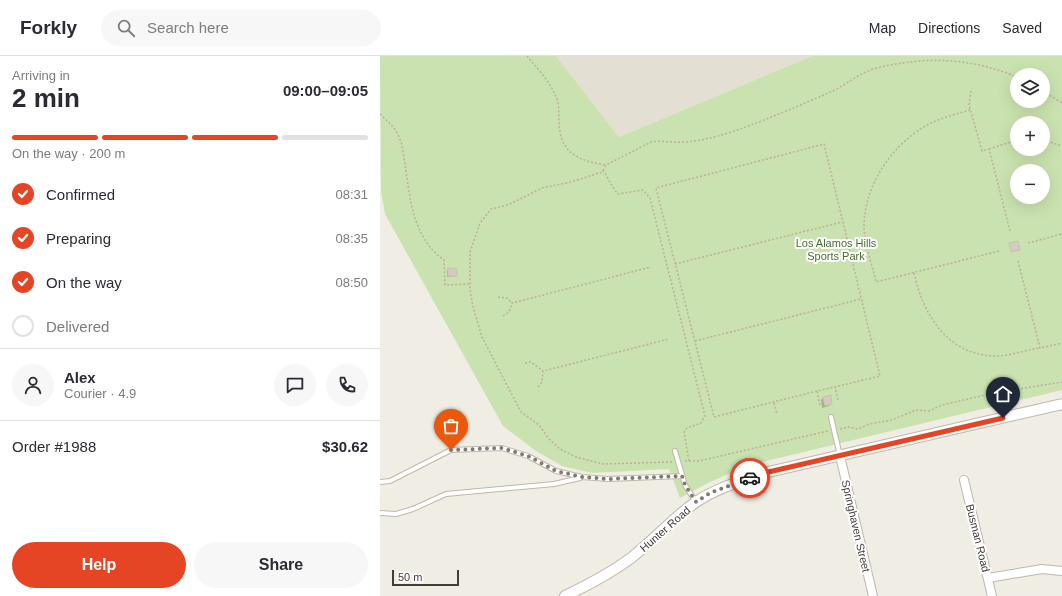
<!DOCTYPE html>
<html lang="en">
<head>
<meta charset="utf-8">
<style>
  body { margin:0; font-family:Helvetica,sans-serif; background:#f7f7f7; color:#2b2b33; height:100vh; display:flex; flex-direction:column; font-size:15px; white-space:nowrap }
  * { box-sizing:border-box; margin:0 }
  p { font-size:13px; color:#7c7c81 }
  .icon { flex:none; width:22px; height:22px; fill:none; stroke:currentColor; stroke-width:2; stroke-linecap:round; stroke-linejoin:round }
  .map { position:relative; flex:1; overflow:hidden }
  .sheet { display:flex; flex-direction:column; background:#fff; width:380px }
  .sheet>* { flex:none }
  .controls { position:absolute; left:630px; top:12px; display:grid; gap:8px }
  .controls a { display:grid; place-items:center; width:40px; height:40px; border-radius:50%; background:#fff; box-shadow:0 4px 16px #0002; font-size:20px }
  .scale { position:absolute; left:12px; bottom:10px; width:67px; box-sizing:border-box; padding-left:4px; border:2px solid #423d35; border-top:0; font-size:11px; line-height:14px; white-space:nowrap; color:#423d35; -webkit-text-stroke:3px #fff; paint-order:stroke }
  .pin { position:absolute; display:grid; place-items:center; width:34px; height:34px; color:#fff; margin:-41px -17px; border-radius:50% 50% 50% 0; rotate:-45deg; box-shadow:0 0 4px #0007 }
  .pin .icon { rotate:45deg }
  .courier { position:absolute; display:grid; place-items:center; width:40px; height:40px; margin:-20px; border:3px solid #e64525; border-radius:50%; background:#fff; color:#222; box-shadow:0 1px 5px #0007 }
  .headline em { font-style:normal; font-weight:700 }
  .headline div { display:flex; flex-direction:column-reverse }
  .headline { display:flex; align-items:center; justify-content:space-between; height:68px; padding:0 12px }
  h1 { font-size:26px; font-weight:700; line-height:30px }
  .bar { display:grid; grid-template-columns:repeat(4,1fr); gap:6px 4px; align-content:center; height:48px; padding:0 12px }
  .bar i { height:5px; border-radius:3px; background:#e1e1e2 }
  .bar .on { background:#e64525 }
  .bar p { grid-column:span 4 }
  .line { display:flex; align-items:center; gap:10px; padding:0 12px; border-top:1px solid #e1e1e2 }
  .line div { flex:1 }
  .round { display:grid; place-items:center; flex:none; width:42px; height:42px; border-radius:21px; background:#f7f7f7 }
  ol { padding:0 12px; list-style:none }
  li { display:flex; align-items:center; gap:12px; height:44px }
  li p { margin-inline-start:auto }
  li .icon { padding:4px; border-radius:50%; background:#e64525; color:#fff; stroke-width:4 }
  li:last-child { color:#7c7c81 }
  li i { width:22px; height:22px; border:2px solid #e1e1e2; border-radius:50% }
  .action { display:flex; gap:8px; margin-top:auto; padding:8px 12px }
  .action a { flex:1; height:46px; border-radius:24px; background:#e64525; color:#fff; font-size:16px; font-weight:700; line-height:46px; text-align:center }
  .action a+a { background:#f7f7f7; color:#2b2b33 }
  header { display:flex; align-items:center; gap:24px; box-sizing:border-box; height:56px; padding:0 20px; background:#fff; border-bottom:1px solid #e1e1e2 }
  header strong { font-size:19px }
  nav { display:flex; gap:22px; margin-inline-start:auto; font-size:14px }
  .search { width:280px; height:36px; background:#f7f7f7; display:flex; align-items:center; gap:10px; box-sizing:border-box; padding:0 14px; border-radius:22px; color:#7c7c81; font-size:15px }
  main { display:flex; flex:1; min-height:0 }
  .map>svg:first-child { display:block }
  .residential { fill:#e4dfd3 }
  .green { fill:#cae2b0; fill-rule:evenodd }
  .shadow { fill:#0003 }
  .building { fill:#d4cbbe; stroke:#cbc0af }
  .lines { fill:none; stroke-linecap:round; stroke-linejoin:round }
  .service-casing { stroke:#beb7ab; stroke-width:6 }
  .minor-casing { stroke:#beb7ab; stroke-width:10 }
  .tertiary-casing { stroke:#beb7ab; stroke-width:12 }
  .path { stroke:#bbb09a; stroke-width:1.5; stroke-dasharray:2 2; stroke-linecap:butt }
  .service { stroke:#fff; stroke-width:4 }
  .minor { stroke:#fff; stroke-width:8 }
  .tertiary { stroke:#fff; stroke-width:10 }
  .done { stroke:#7f7b72; stroke-width:4; stroke-dasharray:0 7.2 }
  .route { stroke:#e64525; stroke-width:5 }
  .labels { text-anchor:middle; dominant-baseline:central; stroke-width:4; stroke-linejoin:round; paint-order:stroke }
  .park-label { font-size:11px; fill:#456e2e; stroke:#fff }
  .street-label { font-size:11px; fill:#423d35; stroke:#fff }
</style>
</head>
<body>
<header>
<strong>Forkly</strong>
<div class="search"><svg class="icon" aria-label="search" viewBox="0 0 24 24"><circle cx="10" cy="10" r="6"/><path d="M15 15l6 6"/></svg>Search here</div>
<nav><a>Map</a><a>Directions</a><a>Saved</a></nav>
</header>
<main>
<section class="sheet">
<div class="headline"><div><h1>2 min</h1><p>Arriving in</p></div><em>09:00–09:05</em></div>
<div class="bar"><i class="on"></i><i class="on"></i><i class="on"></i><i></i><p>On the way · 200 m</p></div>
<ol>
<li><svg class="icon" aria-label="check" viewBox="0 0 24 24"><path d="M5 12l5 5 9-10"/></svg>Confirmed<p>08:31</p></li>
<li><svg class="icon" aria-label="check" viewBox="0 0 24 24"><path d="M5 12l5 5 9-10"/></svg>Preparing<p>08:35</p></li>
<li><svg class="icon" aria-label="check" viewBox="0 0 24 24"><path d="M5 12l5 5 9-10"/></svg>On the way<p>08:50</p></li>
<li><i></i>Delivered</li>
</ol>
<div class="line" style="height:72px"><a class="round"><svg class="icon" aria-label="person" viewBox="0 0 24 24"><circle cx="12" cy="8" r="4"/><path d="M4 21q1-7 8-7t8 7"/></svg></a><div><b>Alex</b><p>Courier · 4.9</p></div><a class="round"><svg class="icon" aria-label="chat" viewBox="0 0 24 24"><path d="M4 5h16v11H9l-5 4z"/></svg></a><a class="round"><svg class="icon" aria-label="phone" viewBox="0 0 24 24"><path d="M5 4h4l2 5-3 2q2 4 5 5l2-3 5 2v4C11 20 4 13 5 4z"/></svg></a></div>
<div class="line" style="height:52px"><div>Order #1988</div><b>$30.62</b></div>
<div class="action"><a>Help</a><a>Share</a></div>
</section>
<div class="map">
<svg width="682" height="540" viewBox="0 0 682 540">
  <rect width="100%" height="100%" fill="#f0ede4"/>
  <path class="residential" d="M176,0H432L239,81Z"/>
  <path class="green" d="M0,0H176L239,81L432,0H682V334L369,409L328,427L300,442L289,413L212,417L182,410L156,395L123,370L5,158L1,135ZM637,19H663V45H637ZM637,67H663V93H637ZM637,115H663V141H637Z"/>
  <path class="shadow" d="M67,214H68L76,220L67,221Z
    M443,342L451,348L449,350L442,352L441,344Z"/>
  <path class="building" d="M638,185L640,194L631,196L629,187Z
    M68,212L77,213V220H68Z
    M451,339L452,348L445,350L443,341Z"/>
  <g class="lines">
    <g class="service-casing">
      <path id="service" d="M451,361L460,400
        M295,395L305,429L316,446
        M0,426L10,425L71,394L122,392L148,400L176,415L202,421L228,423L302,420
        M0,457L16,458L33,453L66,438L174,428L200,422"/>
    </g>
    <g class="minor-casing">
      <path id="minor" d="M460,400L493,540
        M584,424L612,540
        M608,522L662,513L682,515"/>
    </g>
    <g class="tertiary-casing">
      <path id="tertiary" d="M185,540C208,529 231,517 251,502C274,484 293,462 316,446C337,432 361,425 384,417L682,348"/>
    </g>
    <path class="path" d="M147,0C158,13 171,27 177,43C180,54 178,65 180,76C184,100 205,106 226,109
      M591,35L589,49L602,95L609,93L630,175
      M663,35L682,47
      M590,54C576,58 561,62 547,69C512,89 485,128 484,169C484,187 492,208 496,226L619,195
      M0,58C7,65 15,71 19,81C23,89 23,99 25,108C30,142 33,183 64,204L65,229L89,228
      M663,84L682,90
      M609,93L637,84
      M223,114L234,133L238,138L263,134L270,142L325,360L321,367L307,372L304,376L309,405
      M648,187L682,178
      M638,205L660,292L682,287
      M295,208L462,166
      M534,217C543,258 567,299 615,300C630,300 645,294 660,292
      M118,241L127,242L132,247
      M123,260L129,256L132,247L271,211
      M315,285L481,243
      M145,307L151,306L163,315
      M158,331L162,326L163,315L289,283
      M437,335L334,361L276,132L444,88L500,320L455,331
      M394,347L397,358
      M440,349L437,335L455,331L458,344
      M460,373L468,371L478,373L489,368L512,364L536,354L549,355L562,349L614,337L682,326
      M305,405H319L448,375
      M292,406L223,408L196,401L180,393L169,383L159,369L141,356L102,281L93,251L90,234V196L100,167L111,153L128,149L162,132L191,126L222,116L226,109L271,86C282,84 293,87 304,86C323,85 343,79 360,73C391,62 423,48 453,35C467,28 478,18 493,13C543,0 589,1 637,21"/>
    <use href="#service" class="service"/>
    <use href="#minor" class="minor"/>
    <use href="#tertiary" class="tertiary"/>
  </g>
  <g class="lines">
    <path class="done" d="M71,394L122,392L148,400L176,415L202,421L228,423L302,420L305,429L316,446L330,437L370,422"/>
    <path class="route" d="M370,422L384,417L623,362"/>
  </g>
  <g class="labels">
    <g class="park-label">
      <text x="456" y="187">Los Alamos Hills<tspan x="456" dy="13">Sports Park</tspan></text>
    </g>
    <g class="street-label">
      <text transform="translate(476 470) rotate(77)">Springhaven Street</text>
      <text transform="translate(285 473) rotate(-41)">Hunter Road</text>
      <text transform="translate(598 482) rotate(76)">Busman Road</text>
    </g>
  </g>
</svg>
<div class="controls">
<a><svg class="icon" aria-label="layers" viewBox="0 0 24 24"><path d="M12 4l9 5-9 5-9-5zM3 14l9 5 9-5"/></svg></a>
<a>+</a>
<a>−</a>
</div>
<div class="scale">50 m</div>
<div class="pin" style="left:71px;top:394px;background:#ea580c"><svg class="icon" aria-label="bag" viewBox="0 0 24 24"><path d="M5 8h14l-1 12H6zM9 8a3 3 0 0 1 6 0"/></svg></div>
<div class="pin" style="left:623px;top:362px;background:#1f2937"><svg class="icon" aria-label="home" viewBox="0 0 24 24"><path d="M3 11l9-7 9 7M6 9v11h12V9"/></svg></div>
<div class="courier" style="left:370px;top:422px"><svg class="icon" aria-label="car" viewBox="0 0 24 24"><path d="M5 17H2v-5l4-1 3-4h7l3 4 3 1v5h-3M9 17h6M6 11h13"/><circle cx="7" cy="17" r="2"/><circle cx="17" cy="17" r="2"/></svg></div>
</div>
</main>
</body>
</html>
